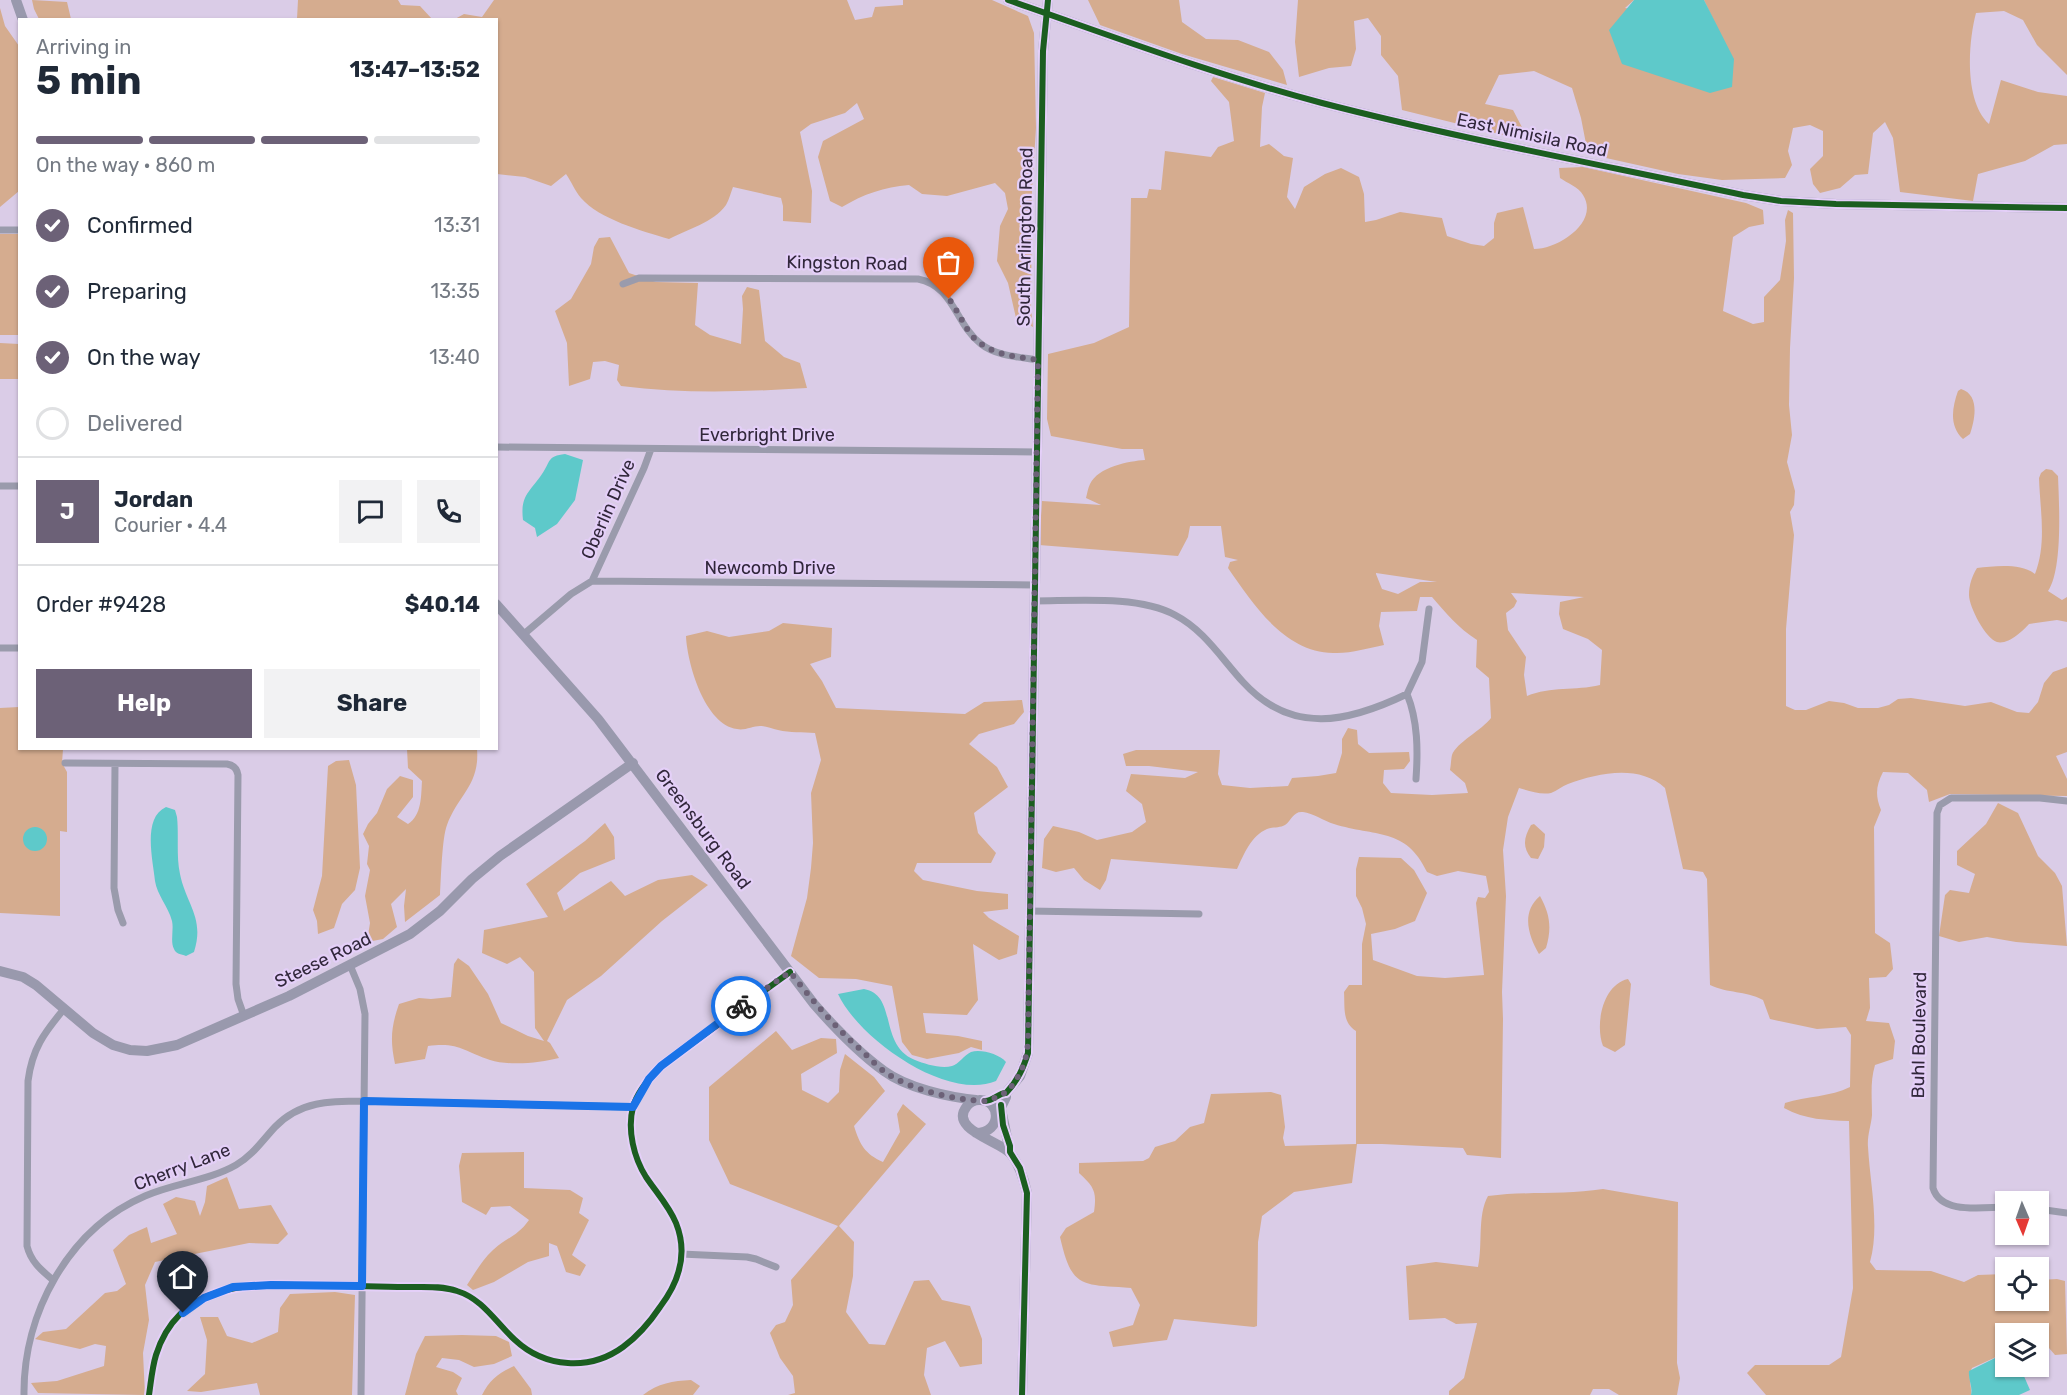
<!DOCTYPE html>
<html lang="en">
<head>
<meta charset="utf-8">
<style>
  body { margin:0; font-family:Rubik,sans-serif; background:#f2f2f3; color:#1f2937; height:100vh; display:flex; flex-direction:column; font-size:22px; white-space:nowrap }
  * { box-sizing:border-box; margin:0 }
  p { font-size:20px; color:#747a83 }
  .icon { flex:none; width:33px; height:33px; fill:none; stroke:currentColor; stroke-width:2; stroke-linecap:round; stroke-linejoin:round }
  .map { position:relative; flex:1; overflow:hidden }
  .side { position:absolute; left:18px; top:18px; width:480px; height:732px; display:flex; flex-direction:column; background:#fff; border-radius:0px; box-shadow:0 2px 4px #0004 }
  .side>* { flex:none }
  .needle { width:39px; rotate:178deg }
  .fabs { position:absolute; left:1995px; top:1191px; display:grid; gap:12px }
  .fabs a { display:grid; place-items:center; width:54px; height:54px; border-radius:0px; background:#fff; box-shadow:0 2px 4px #0004; font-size:30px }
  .pin { position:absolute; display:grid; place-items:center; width:51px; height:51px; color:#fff; margin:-62px -26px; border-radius:50% 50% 50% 0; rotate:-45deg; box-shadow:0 0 6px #0007 }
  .pin .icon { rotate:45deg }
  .courier { position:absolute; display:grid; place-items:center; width:60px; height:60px; margin:-30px; border:4px solid #1a73e8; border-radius:50%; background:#fff; color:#222; box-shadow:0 2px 8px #0007 }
  .headline em { font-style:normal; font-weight:700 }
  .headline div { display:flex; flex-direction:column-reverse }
  .headline { display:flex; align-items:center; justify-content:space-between; height:102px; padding:0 18px }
  h1 { font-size:39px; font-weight:700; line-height:45px }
  .bar { display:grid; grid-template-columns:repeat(4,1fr); gap:9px 6px; align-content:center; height:72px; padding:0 18px }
  .bar i { height:8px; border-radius:4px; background:#e0e1e3 }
  .bar .active { background:#6c6177 }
  .bar p { grid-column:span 4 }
  .line { display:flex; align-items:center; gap:15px; padding:0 18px; border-top:2px solid #e0e1e3 }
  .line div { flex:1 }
  .round { display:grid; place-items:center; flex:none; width:63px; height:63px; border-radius:0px; background:#f2f2f3 }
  ol { padding:0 18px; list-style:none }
  li { display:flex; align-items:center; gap:18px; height:66px }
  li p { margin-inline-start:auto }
  li .icon { padding:6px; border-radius:50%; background:#6c6177; color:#fff; stroke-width:4 }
  li:last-child { color:#747a83 }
  li i { width:33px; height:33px; border:3px solid #e0e1e3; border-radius:50% }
  .action { display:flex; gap:12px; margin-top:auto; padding:12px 18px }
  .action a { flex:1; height:69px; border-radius:0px; background:#6c6177; color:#fff; font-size:24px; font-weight:700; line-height:69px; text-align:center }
  .action a+a { background:#f2f2f3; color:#1f2937 }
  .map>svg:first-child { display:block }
  .green { fill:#d5ac8f; fill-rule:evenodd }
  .water { fill:#5ec9ca }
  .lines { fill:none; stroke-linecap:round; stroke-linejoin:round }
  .street { stroke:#9a9bac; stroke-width:7 }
  .secondary { stroke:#9999ad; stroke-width:10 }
  .cycleway-casing { stroke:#e4cff8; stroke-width:10 }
  .cycleway { stroke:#1b5e20; stroke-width:6 }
  .done { stroke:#6c6177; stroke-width:6; stroke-dasharray:0 10.8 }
  .route { stroke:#1a73e8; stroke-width:8 }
  .labels { text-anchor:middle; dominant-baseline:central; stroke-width:4.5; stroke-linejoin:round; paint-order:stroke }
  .street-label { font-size:18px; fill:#31273b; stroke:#e4cff8 }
</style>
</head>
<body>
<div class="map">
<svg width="2067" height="1395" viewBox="0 0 2067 1395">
  <rect width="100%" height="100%" fill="#dacce7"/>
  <path class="green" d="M32,0L67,2L71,19H39L34,9Z
    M298,0H398L401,5L420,6L432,19H297Z
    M494,0H847L855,20L872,17L875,7L903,5V0H992L1028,16L1034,33L1036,128L1032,190L1031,309L1033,327L1016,318L1008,283L997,261L1000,226L1008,209L1005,193L995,183L947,196L922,194L909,185C884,187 864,194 842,207L830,201L818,157L823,141L864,119L857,103L845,113L811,124L800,132L812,191L811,223L783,221V206L781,198L733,187C731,192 729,200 726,205C713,223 688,229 669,239C642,231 599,219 581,198C575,191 571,181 566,174L551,186L525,177L497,174L496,20L455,19L464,14L482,17Z
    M1088,0H1179L1182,22L1206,39L1238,40L1269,52L1283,70L1287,85L1182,54L1100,25Z
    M1298,0H1634L1625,8L1714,21L1704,0H2067V75L2037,45L2023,20L2004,11L1976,13C1968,43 1964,101 1989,124L2001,80L2038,92L2067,96V144L2054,145L2025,161L1978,174L1973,201L1900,192L1893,138L1885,122L1873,133L1868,174L1855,175L1840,188L1820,193L1813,184L1810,169L1823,156V131L1810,125L1793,128L1788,151L1792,165L1785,178L1722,180L1678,174L1588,154L1581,118L1572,88L1534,71L1499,75L1485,104L1513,110L1525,133L1515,138L1402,110L1398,76L1381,55V36L1368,18L1354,21L1356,49L1351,66L1329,68L1299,77L1295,42Z
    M0,8L5,26L19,46V191L0,207Z
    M1213,77L1265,93L1262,107L1260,147L1269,144L1284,156L1293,158L1287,197L1295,209L1304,187L1325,174L1341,168L1359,177L1364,194L1365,222L1376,220L1400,212L1442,218L1447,236L1471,244L1484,246L1494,238V223L1497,213L1523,207L1534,249C1558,249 1600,222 1583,195C1579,187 1567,183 1560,178L1559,168L1583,167L1746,203L1763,210L1764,224L1749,227L1733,237L1723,311L1753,324L1764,322V297L1780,280L1786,241L1785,220L1788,210L1793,213L1794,278L1790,348L1789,405L1792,435L1787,462L1795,491L1794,505L1790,512L1794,535L1786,629V706L1795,710H1806L1829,701L1844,703L1858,708H1878L1889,705L1898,699L1911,698L1965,706L1991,702L2017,712L2029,713L2038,702L2044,683L2053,672L2067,667V752L2056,756L2067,779V796L1950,794L1929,802L1927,790L1908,773L1883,772C1876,786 1875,795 1881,810L1874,827L1875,933L1890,943L1893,969L1886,977L1869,978L1870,1008L1866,1021L1889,1023L1895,1041L1893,1059L1875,1065C1870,1082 1872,1097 1872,1115C1871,1126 1867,1136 1868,1147C1870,1183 1880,1227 1870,1262L1876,1270L1931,1271L1964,1282L1978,1275L2005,1274L2006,1300H2038L2039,1277L2040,1280L2057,1279L2065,1281L2067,1354L2055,1355L2043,1341H2039L2038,1334H2006L2005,1353L1972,1368C1967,1378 1972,1385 1971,1395H1766L1747,1373L1755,1365H1829L1841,1357L1853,1288L1849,1121C1826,1120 1806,1120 1784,1108L1785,1103C1806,1096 1831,1097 1850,1087L1851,1035L1846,1027L1817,1029L1770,1019L1763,1000C1744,990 1729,994 1710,985L1707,879L1703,872L1683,869L1665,788C1639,764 1598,773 1568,784C1562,786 1557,791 1551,793C1541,795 1529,791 1519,788L1508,817L1503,850L1506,896L1502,992L1503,1019L1501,1158L1467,1155L1463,1148L1382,1144H1357L1352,1183L1294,1192L1262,1216L1258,1242L1257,1326L1254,1327L1174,1319L1167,1340L1113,1347L1109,1332L1133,1325L1140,1305L1131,1288C1082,1284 1072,1290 1060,1237L1066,1228L1094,1212C1097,1191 1094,1187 1079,1173V1163L1143,1161L1149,1158L1155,1147L1175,1141L1190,1127L1204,1123L1211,1094L1271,1092L1281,1095L1285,1127L1283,1138L1285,1146L1356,1144V1031C1342,1022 1345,1008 1344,992L1349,985H1362V944L1366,924L1362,908L1356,896V869L1359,857L1401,858L1414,870L1427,893L1415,921L1395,929L1371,934L1373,960L1417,976L1445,978L1484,975L1476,903L1478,897L1485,898L1489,892L1486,876L1458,871L1437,876L1427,872C1406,827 1375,837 1334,824C1324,821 1313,813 1303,812C1293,811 1292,820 1285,825C1280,828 1272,827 1267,829C1251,836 1244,854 1237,869L1111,859L1106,880L1100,890L1084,880L1074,868L1056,872L1042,868L1044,839L1053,826L1079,832L1097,840L1132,832L1146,822L1142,804L1126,791L1131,774L1185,778L1198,772L1149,766H1126L1123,754L1136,750H1220L1218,774L1222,785L1250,788L1288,786L1292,778L1318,776L1336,773L1342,753V739L1348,728L1357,730L1358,744L1369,753L1409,752L1410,761L1404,769L1384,770L1383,783L1391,793L1432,795L1468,793L1465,783L1450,770C1451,765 1451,759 1452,755C1456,743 1482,730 1491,718L1489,678L1476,667L1477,640C1458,628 1446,613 1432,597H1420L1417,611L1381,612L1379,626L1384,645C1368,648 1350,654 1333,653C1284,652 1253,604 1228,568L1230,562L1238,560L1225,557L1221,526H1190L1188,537L1178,556L1039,545L1042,501L1101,505L1086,498C1087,494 1088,488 1090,484C1098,467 1129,461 1145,460L1143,449H1122L1051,436L1047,419L1048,354L1094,343L1129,327L1131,198H1147L1149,189L1161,190L1165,151L1211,157L1218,147L1234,141L1229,102L1211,81ZM1376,574V573L1437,582H1420L1398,594L1382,589ZM1511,593L1584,597L1560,602L1559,614L1563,629L1588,639L1602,650L1600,685C1575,691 1551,686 1527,696L1524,675L1526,657L1508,630L1506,613L1514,607L1517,601Z
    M0,234H19V335H0Z
    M610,237L629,273L656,282L698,283L695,325L710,335L741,344L743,309L742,296L747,287L759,290L765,341L784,357L800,363L807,388C745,392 683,394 621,386L617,380L619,365L605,361L593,362L590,379L569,386L567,343L555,311L571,299L591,264L594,247L599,238Z
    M0,343L19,344V379H0Z
    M1961,389C1980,395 1975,419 1970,434L1963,439C1949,426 1952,408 1958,391Z
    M2046,469L2052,470L2058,476C2059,503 2063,569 2048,591L2062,600L2067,597V622L2057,620L2029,624C2023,631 2008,645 1997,642C1986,639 1969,607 1969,595C1969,585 1972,576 1977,568C1995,566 2021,563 2035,574C2047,543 2040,510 2039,478L2041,473Z
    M783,623L832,628L831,657L810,664L822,681L836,708L965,714L984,702L1022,700L1024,712L1014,724L979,734L969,744L997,767L1008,787L974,813L978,833L996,853L991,863H917L914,871L923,880L977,891L1008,894V909L983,912L989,918L1019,936L1017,954L999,960L973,944L978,1000L967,1015L923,1013L926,1033L958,1036L982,1041V1050L971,1047L959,1053L927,1059L912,1055L902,1042L892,986L856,979L819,978L791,956L807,898L811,868L813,843L811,793L821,760L815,733C803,732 790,733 778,730C772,729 766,726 760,726C753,726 744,731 737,729C705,725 687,663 686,636L707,631L729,637L769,631Z
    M19,707L20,748L63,749L62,763L67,772V832L60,831V916L0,913V708Z
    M407,749H477C480,785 458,795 447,825C442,838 441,878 440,895L405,922L404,906L406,889L391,904L397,927L383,939L367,942L370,923L365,896L370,870L367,864L369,846L363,834L368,824L377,813L387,789L400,776L413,780V797L397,817L408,824C422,815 421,796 422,781L408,768Z
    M349,760L356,785L360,868L355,890L342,904L334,928L318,934L317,921L313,910L322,876L328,766L336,761Z
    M1998,803L2018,813L2038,856L2055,873L2062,886L2067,946L2016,942L1987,937L1959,942L1939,936L1945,895L1950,890L1969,893L1975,874L1957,865V851L1986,824Z
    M605,823L614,837L615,859L580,873L557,893L564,911L611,881L625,896L658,880L692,875L708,885L662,921L601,976L567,1000L547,1041L550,1043L559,1058C540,1063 509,1066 490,1060C463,1051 459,1042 428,1046L425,1059L395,1064C390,1040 391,1027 399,1004L419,998L431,999L451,997L454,964L458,958L469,966L488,994L501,1023L528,1036L544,1041L535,1028L534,972L520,957L507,964L482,953L484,930L548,917L526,884L585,841Z
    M1534,824L1545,834L1544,847L1538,859L1531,858C1522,847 1524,837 1531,825Z
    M1540,896C1550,914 1552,928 1546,948L1539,954C1528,935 1521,912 1540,896Z
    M1628,979L1631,984L1625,1045L1615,1052L1603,1046C1595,1025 1602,985 1628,979Z
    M776,1031L792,1050L821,1038L836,1039L837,1053L801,1074L802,1090L828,1103L839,1092L840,1070L845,1054L874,1077L885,1091L854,1126C860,1145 865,1154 883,1162L900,1132L897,1114L903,1104L926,1124L839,1226L854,1242L853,1276L846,1312L869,1344L885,1345L914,1281L929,1280L942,1300L970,1306L982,1339V1364L960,1367L945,1341L927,1348L924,1375L931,1395H788L795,1393L793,1376L780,1358L770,1333L776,1325L785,1322L793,1305L791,1280L838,1226L730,1184L709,1140V1087Z
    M524,1152V1188L570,1190L583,1198L579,1213L589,1220L572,1255L586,1265L580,1276L566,1272L557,1246L549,1243V1256L528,1262L494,1282L473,1290L467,1285C475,1273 482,1260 493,1250C507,1237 517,1237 529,1220L510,1206L491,1207L486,1215L462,1202L459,1166L462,1153Z
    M227,1177L239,1209L271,1205L288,1234L278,1244L249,1243L155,1262L145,1285L149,1320L143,1353L145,1395L38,1393L31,1383L57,1381L104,1366L106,1346L95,1344L80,1349L35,1339L43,1332L66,1329L105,1293L117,1291L126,1284L113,1250L129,1235L147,1227L151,1243L177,1234L163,1204L176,1197L195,1201L200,1216L205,1202L207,1186Z
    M1603,1189L1678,1202L1677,1363L1680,1378L1677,1395H1619L1609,1389H1593L1590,1395H1449V1391L1464,1378L1477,1323L1456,1324L1445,1318L1409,1320L1406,1266L1436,1262L1478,1267C1483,1244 1477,1216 1488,1196C1527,1191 1565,1195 1603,1189Z
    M335,1292L355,1295L352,1395H260L257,1383L201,1392L187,1391L205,1374L207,1340L200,1317H218L227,1336L252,1343L278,1332L280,1308L290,1294Z
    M462,1335L496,1336L509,1342L512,1356L494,1364L474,1367L459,1360L442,1358L436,1367L453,1372L462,1378L456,1391L458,1395H405L416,1354L425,1336Z
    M514,1366L531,1389L532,1395H482C490,1379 499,1373 514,1366Z
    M691,1380L700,1386L693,1395H643C658,1383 673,1381 691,1380Z"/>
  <path class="water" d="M1634,0H1704L1734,59L1732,87L1710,93L1622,64L1609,30Z
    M565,454L583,460L575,500L557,524L537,537L535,528L523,520C520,495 530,492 542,474C551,461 547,456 565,454Z
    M166,807L175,810L177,817C179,835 176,856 180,874C186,904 205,918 194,952L186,956C181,954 176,954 174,949C170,942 174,929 172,921C168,906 157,895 155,881C153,860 142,818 166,807Z
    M23 839a12 12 0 1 1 24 0a12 12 0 1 1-24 0Z
    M864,989C898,995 878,1045 915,1060C925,1064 941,1069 952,1066C959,1064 964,1055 971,1052C981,1049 999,1054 1006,1062L996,1081C947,1102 858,1038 838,994Z
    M2005,1353L2006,1366L2020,1367L2030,1390L2019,1395H1971C1973,1386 1968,1380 1969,1371Z"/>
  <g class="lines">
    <path class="street" d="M0,230H20
      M623,284L639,278L918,279C954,286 955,324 981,344C996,356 1019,357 1038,360
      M496,447L1036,452
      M0,486H20
      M592,581L644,468L651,449
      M1034,601C1075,601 1138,595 1175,615C1204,630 1221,658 1243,682C1292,736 1349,722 1407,694
      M524,634L571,594L592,581L1034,585
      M0,648H20
      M1407,694L1422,662L1429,609
      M1407,694C1418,721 1418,751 1416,779
      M65,763L227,764C233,765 237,768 238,775L236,984L238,999L244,1016
      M115,764L114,888L118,910L123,923
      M1029,911L1199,914
      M350,965L360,989L365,1014L361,1395
      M2006,1207C1983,1207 1941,1215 1933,1188L1937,813L1940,805L1951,798H2040L2067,801
      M2038,1209L2067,1213
      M681,1254L747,1257L756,1259L776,1267
      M53,1280C41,1270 31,1262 27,1246L28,1081C32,1049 44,1033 64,1009
      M24,1395C23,1314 68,1229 145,1196C174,1183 208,1181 236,1165C252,1156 262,1141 275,1127C300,1101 330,1101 364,1101L633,1107
      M149,1395C151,1382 152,1368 156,1355C183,1269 275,1286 344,1286C366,1286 389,1287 412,1287C426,1287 443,1286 457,1291C483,1299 496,1323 515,1340C545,1368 590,1371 623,1347C638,1336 650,1322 660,1307C679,1282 688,1253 676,1223C669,1206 656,1192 646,1177C634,1158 627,1130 633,1107C637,1092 650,1077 661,1066L790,972"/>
    <path class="secondary" d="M16,0L23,20
      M1008,0C1112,36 1215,75 1322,103C1461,139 1603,165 1743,195L1781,201L1836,204L2067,208
      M496,604L598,719L814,1004C835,1028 859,1053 884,1071C907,1088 948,1097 976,1100
      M0,971L23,977L36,985L93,1033L113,1045L130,1050L147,1051L177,1045L289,996L410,934L440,911L472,879L500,856L633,763
      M1001,1109L1010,1152
      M996,1118L1006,1097V1093L1020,1076L1028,1053L1043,51L1048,0
      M976,1133C1003,1133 1001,1099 979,1100C974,1100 969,1103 967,1106C948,1130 1001,1141 1011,1154C1020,1166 1024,1179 1027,1193L1022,1395"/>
    <g class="cycleway-casing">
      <path id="cycleway" d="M1008,0C1112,36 1215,75 1322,103C1461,139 1603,165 1743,195L1781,201L1836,204L2067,208
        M985,1101C994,1101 998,1093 1006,1093C1018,1080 1023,1069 1028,1053L1043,51L1048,0
        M1001,1105L1003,1125L1010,1146V1152L1020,1168L1027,1193L1022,1395
        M149,1395C151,1382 152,1368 156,1355C183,1269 275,1286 344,1286C366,1286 389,1287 412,1287C426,1287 443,1286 457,1291C483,1299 496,1323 515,1340C545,1368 590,1371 623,1347C638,1336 650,1322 660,1307C679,1282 688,1253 676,1223C669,1206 656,1192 646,1177C634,1158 627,1130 633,1107C637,1092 650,1077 661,1066L790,972"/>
    </g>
    <use href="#cycleway" class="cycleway"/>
  </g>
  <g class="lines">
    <path class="done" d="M741,1006L790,972C812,1000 834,1026 861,1050C869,1057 876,1066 885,1072C910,1090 955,1100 986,1101C994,1101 998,1093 1006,1093C1020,1077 1027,1062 1028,1041L1038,360C1013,356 986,355 969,332C962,321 957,310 949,299"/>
    <path class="route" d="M183,1313L204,1298L233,1287L271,1285L362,1286L364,1101L633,1107L649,1079L661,1066L741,1006"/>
  </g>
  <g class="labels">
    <g class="street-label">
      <text transform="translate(1532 135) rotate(12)">East Nimisila Road</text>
      <text transform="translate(1025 237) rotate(-89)">South Arlington Road</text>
      <text transform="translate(847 263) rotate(1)">Kingston Road</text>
      <text x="767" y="435">Everbright Drive</text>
      <text transform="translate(608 509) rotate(-66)">Oberlin Drive</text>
      <text x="770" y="568">Newcomb Drive</text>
      <text transform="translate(703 829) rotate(53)">Greensburg Road</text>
      <text transform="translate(323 960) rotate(-26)">Steese Road</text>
      <text transform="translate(1919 1035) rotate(-89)">Buhl Boulevard</text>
      <text transform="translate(182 1167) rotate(-21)">Cherry Lane</text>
    </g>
  </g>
</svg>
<div class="fabs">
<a><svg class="needle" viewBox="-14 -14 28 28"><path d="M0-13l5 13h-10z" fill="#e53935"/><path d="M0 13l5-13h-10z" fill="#747a83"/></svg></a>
<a><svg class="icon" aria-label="locate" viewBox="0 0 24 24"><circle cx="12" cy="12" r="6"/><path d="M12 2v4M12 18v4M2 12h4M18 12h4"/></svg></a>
<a><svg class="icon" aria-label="layers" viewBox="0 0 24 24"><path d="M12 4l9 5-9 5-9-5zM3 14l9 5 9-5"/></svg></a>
</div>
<div class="pin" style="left:949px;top:299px;background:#ea580c"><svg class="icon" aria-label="bag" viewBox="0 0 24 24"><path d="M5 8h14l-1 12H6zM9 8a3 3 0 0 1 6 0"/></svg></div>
<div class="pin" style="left:183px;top:1313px;background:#1f2937"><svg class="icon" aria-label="home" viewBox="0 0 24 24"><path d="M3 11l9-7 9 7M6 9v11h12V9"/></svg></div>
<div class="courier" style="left:741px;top:1006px"><svg class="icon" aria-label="bike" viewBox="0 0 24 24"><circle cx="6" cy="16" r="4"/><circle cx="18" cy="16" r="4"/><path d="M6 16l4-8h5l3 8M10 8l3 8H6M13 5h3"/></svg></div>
<section class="side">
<div class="headline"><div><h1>5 min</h1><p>Arriving in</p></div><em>13:47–13:52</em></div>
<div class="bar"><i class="active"></i><i class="active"></i><i class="active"></i><i></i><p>On the way · 860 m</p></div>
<ol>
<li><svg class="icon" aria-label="check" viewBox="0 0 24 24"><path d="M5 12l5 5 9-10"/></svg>Confirmed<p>13:31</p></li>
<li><svg class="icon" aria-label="check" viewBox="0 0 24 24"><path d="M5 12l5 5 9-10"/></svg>Preparing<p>13:35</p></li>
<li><svg class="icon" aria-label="check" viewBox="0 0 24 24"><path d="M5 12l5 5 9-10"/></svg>On the way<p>13:40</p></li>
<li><i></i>Delivered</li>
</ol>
<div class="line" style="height:108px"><b class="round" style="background:#6c6177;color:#fff">J</b><div><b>Jordan</b><p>Courier · 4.4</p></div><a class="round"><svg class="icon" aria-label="chat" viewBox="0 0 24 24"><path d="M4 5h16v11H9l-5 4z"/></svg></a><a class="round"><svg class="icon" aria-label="phone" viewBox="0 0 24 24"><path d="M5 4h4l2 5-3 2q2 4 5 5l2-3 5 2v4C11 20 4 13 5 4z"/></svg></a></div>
<div class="line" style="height:78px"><div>Order #9428</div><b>$40.14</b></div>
<div class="action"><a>Help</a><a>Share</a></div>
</section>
</div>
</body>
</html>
